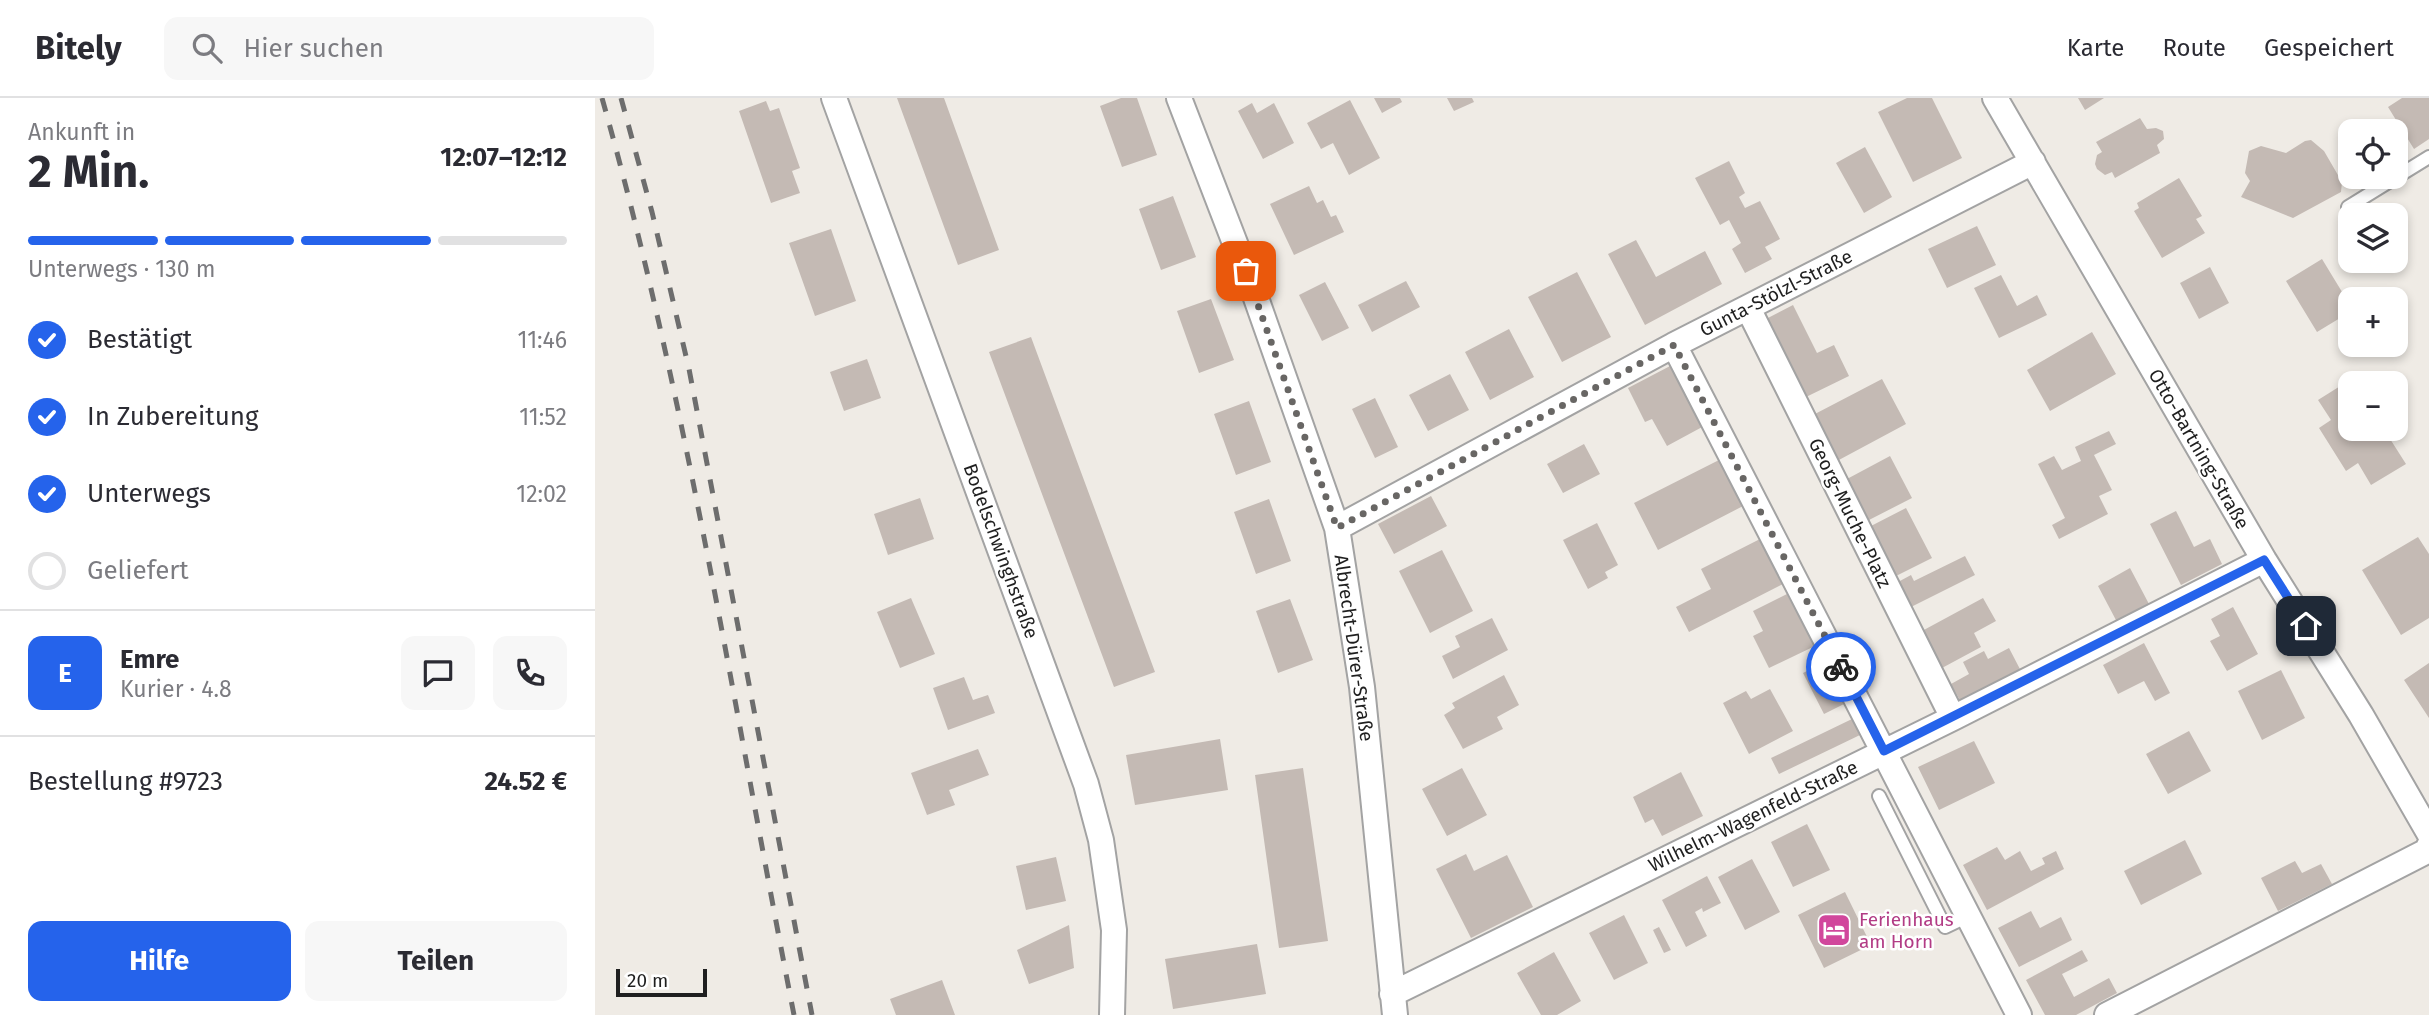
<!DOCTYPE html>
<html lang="de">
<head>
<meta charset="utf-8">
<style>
  body { margin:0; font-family:"Fira Sans",sans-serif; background:#f7f7f7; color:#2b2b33; height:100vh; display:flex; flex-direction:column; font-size:26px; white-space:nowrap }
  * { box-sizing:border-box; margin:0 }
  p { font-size:23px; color:#7c7c81 }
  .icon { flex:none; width:38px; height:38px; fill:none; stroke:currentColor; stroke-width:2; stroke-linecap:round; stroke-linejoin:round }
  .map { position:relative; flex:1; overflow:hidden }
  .side { display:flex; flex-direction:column; background:#fff; width:595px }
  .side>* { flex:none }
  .controls { position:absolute; left:1743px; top:21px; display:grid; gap:14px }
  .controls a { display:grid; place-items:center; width:70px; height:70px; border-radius:14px; background:#fff; box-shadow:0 4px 10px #0003; font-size:35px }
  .scale { position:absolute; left:21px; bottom:18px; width:91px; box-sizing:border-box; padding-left:7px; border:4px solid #1f1f1f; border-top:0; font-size:19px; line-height:24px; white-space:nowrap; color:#1f1f1f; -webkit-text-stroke:5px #fff; paint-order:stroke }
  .pin { position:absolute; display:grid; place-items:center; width:60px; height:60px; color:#fff; margin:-30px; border-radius:14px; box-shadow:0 4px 10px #0006 }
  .courier { position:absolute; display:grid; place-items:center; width:70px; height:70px; margin:-35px; border:5px solid #2563eb; border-radius:50%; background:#fff; color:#222; box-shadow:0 2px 9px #0007 }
  .overview em { font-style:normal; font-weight:700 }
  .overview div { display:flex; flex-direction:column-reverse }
  .overview { display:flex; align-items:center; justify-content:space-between; height:119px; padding:0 28px }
  h1 { font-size:46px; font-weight:700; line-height:52px }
  .bar { display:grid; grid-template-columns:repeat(4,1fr); gap:10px 7px; align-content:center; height:84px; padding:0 28px }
  .bar i { height:9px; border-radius:5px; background:#e1e1e2 }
  .bar .active { background:#2563eb }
  .bar p { grid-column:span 4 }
  .line { display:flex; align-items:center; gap:18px; padding:0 28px; border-top:2px solid #e1e1e2 }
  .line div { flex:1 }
  .round { display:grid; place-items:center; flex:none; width:74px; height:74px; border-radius:14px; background:#f7f7f7 }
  ol { padding:0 28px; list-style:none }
  li { display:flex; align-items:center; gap:21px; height:77px }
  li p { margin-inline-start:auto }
  li .icon { padding:7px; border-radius:50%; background:#2563eb; color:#fff; stroke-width:4 }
  li:last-child { color:#7c7c81 }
  li i { width:38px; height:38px; border:4px solid #e1e1e2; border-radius:50% }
  .action { display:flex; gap:14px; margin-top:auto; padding:14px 28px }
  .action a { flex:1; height:80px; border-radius:14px; background:#2563eb; color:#fff; font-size:28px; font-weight:700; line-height:80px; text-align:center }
  .action a+a { background:#f7f7f7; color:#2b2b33 }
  header { display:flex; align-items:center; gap:42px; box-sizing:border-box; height:98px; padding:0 35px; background:#fff; border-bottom:2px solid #e1e1e2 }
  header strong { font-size:33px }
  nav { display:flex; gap:38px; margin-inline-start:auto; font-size:24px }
  .search { width:490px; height:63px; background:#f7f7f7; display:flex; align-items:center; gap:18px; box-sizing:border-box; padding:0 24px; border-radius:14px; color:#7c7c81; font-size:26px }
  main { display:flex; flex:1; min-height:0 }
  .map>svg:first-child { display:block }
  .building { fill:#c4bab4 }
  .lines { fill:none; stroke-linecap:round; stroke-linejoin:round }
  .lane-casing { stroke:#a3a3a3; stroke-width:16 }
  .street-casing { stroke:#a3a3a3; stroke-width:28 }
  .lane { stroke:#fff; stroke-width:12 }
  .street { stroke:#fff; stroke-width:24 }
  .rail { stroke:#6d6d6d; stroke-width:5; stroke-dasharray:14 14; stroke-linecap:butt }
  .done { stroke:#686664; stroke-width:7; stroke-dasharray:0 12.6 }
  .route { stroke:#2563eb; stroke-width:9 }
  .labels { text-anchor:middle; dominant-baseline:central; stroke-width:5; stroke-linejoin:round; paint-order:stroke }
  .street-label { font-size:19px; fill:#1f1f1f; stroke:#fff }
  .hotel-label { font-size:19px; fill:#b23c85; stroke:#fff; text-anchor:start }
</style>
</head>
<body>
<header>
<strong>Bitely</strong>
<div class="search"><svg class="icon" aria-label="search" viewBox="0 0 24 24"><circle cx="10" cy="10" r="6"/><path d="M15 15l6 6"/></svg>Hier suchen</div>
<nav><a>Karte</a><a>Route</a><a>Gespeichert</a></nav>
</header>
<main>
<section class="side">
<div class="overview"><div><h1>2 Min.</h1><p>Ankunft in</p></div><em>12:07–12:12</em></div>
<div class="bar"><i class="active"></i><i class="active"></i><i class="active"></i><i></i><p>Unterwegs · 130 m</p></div>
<ol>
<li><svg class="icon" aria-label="check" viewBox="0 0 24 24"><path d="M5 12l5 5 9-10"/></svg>Bestätigt<p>11:46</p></li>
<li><svg class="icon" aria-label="check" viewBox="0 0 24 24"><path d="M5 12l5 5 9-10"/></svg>In Zubereitung<p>11:52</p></li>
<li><svg class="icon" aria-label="check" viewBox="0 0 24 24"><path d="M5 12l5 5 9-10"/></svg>Unterwegs<p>12:02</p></li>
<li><i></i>Geliefert</li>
</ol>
<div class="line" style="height:126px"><b class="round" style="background:#2563eb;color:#fff">E</b><div><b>Emre</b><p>Kurier · 4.8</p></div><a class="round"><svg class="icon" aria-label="chat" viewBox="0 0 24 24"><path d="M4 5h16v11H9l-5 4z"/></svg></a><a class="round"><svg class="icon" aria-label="phone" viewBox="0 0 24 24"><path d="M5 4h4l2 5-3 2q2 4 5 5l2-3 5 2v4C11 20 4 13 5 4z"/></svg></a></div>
<div class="line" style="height:91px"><div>Bestellung #9723</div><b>24.52 €</b></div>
<div class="action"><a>Hilfe</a><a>Teilen</a></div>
</section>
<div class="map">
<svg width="1834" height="917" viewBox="0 0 1834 917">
  <rect width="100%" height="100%" fill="#efebe5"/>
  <path class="building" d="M302,0H349L404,152L363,167Z
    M526,0H542L562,57L527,69L505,8Z
    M779,0H805L807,4L787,15Z
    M852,0H877L879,4L859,13Z
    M1312,0H1337L1367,60L1318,84L1283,14Z
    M1483,0H1509L1490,12Z
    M1807,0H1834V41L1819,51L1793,9Z
    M755,2L785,60L754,77L738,45L726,51L712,25Z
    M171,3L175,13L184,10L205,70L197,73L205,95L176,105L144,13Z
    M657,5L662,15L679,5L699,45L668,61L643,13Z
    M1545,20L1552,31L1561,30L1568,33L1569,41L1562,47L1565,55L1520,80L1517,74L1510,77L1502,71L1500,66L1502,57L1507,54L1501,44Z
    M1716,42L1729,53L1747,84L1746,94L1698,120L1646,99L1655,83L1650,75L1654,53L1666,48L1691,55L1710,43Z
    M1270,49L1297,99L1269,115L1241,65Z
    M1134,63L1150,95L1144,99L1150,110L1165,103L1185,141L1170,149L1177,161L1150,175L1137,151L1146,145L1134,122L1125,127L1100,80Z
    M1584,80L1607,118L1601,121L1610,135L1567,160L1539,113L1544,110L1542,105Z
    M714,88L722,105L728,102L736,119L741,117L749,134L699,157L675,106Z
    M578,98L601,159L566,172L544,111Z
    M1382,128L1401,167L1352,190L1333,151Z
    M236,131L261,203L220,218L194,145Z
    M1041,142L1061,179L1110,153L1127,186L1050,227L1013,156Z
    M1727,161L1755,207V214L1722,234L1691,183Z
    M1615,169L1634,205L1604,221L1585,185Z
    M982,174L1016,239L967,264L933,199Z
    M1406,177L1422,208L1442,197L1452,217L1404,240L1379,190Z
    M811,183L825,209L777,234L763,207Z
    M730,184L754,230L727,243L704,197Z
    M616,201L639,262L604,275L582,213Z
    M1198,207L1222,255L1239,247L1254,278L1211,299L1171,221Z
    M914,231L939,279L895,302L870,254Z
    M1497,234L1521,276L1455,313L1432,272Z
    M436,239L560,574L519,589L394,254Z
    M272,261L286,300L249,313L235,274Z
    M1077,267L1109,328L1072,348L1057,321L1050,324L1033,290Z
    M855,276L874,312L833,333L814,297Z
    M1758,280L1762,285H1755V331H1791L1790,333L1811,366L1776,387L1763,365L1751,373L1724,330L1736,322L1723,302Z
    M1287,281L1311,326L1242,363L1218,317Z
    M780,300L803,349L780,360L757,311Z
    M654,303L676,364L641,377L619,316Z
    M1514,333L1521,346L1499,357L1517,392L1504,398L1513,416L1464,441L1457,427L1470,420L1443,366L1459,358L1467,372L1486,363L1480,349Z
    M989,346L1005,376L968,395L952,366Z
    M1295,358L1317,400L1274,422L1252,381Z
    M1126,361L1150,407L1063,452L1039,405Z
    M836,398L852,428L799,456L783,426Z
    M325,400L339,441L293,457L279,416Z
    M674,401L696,463L661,476L639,414Z
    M1311,410L1337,460L1301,478L1276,428Z
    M1581,413L1599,449L1615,441L1627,466L1586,487L1555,426Z
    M1002,425L1023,467L1010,474L1013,480L993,491L968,442Z
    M1823,439L1834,456V520L1806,537L1767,472Z
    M1165,441L1188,486L1094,534L1081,509L1116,491L1106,471Z
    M847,452L878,513L835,535L804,473Z
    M1370,458L1380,477L1316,509L1303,484L1316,477L1319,483Z
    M1535,470L1554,506L1522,524L1503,488Z
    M1192,496L1220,548L1174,570L1158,538L1168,533L1158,513Z
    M316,500L340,556L305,570L282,514Z
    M1388,500L1401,523L1379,535L1386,549L1347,570L1327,533Z
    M695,501L718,562L683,575L661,513Z
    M1638,509L1663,556L1632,573L1615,543L1625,538L1616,521Z
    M897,520L913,552L858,581L847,558L865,549L860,538Z
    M1549,545L1575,595L1560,603L1549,583L1523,596L1508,567Z
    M1414,550L1427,575L1367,606L1356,586L1374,576L1368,564L1389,553L1393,561Z
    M1228,565L1249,606L1229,616L1208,575Z
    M1834,565V620L1809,582Z
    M1686,572L1710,620L1667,642L1643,593Z
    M909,577L924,607L902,619L908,631L868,651L849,617L860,610L857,605Z
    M369,579L378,602L393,597L400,615L353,632L338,590Z
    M1175,591L1198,633L1154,656L1128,605L1151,593L1156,601Z
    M1257,621L1265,637L1184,676L1176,660Z
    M1594,633L1616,673L1573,696L1551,656Z
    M625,641L633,692L540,707L531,657Z
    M1379,643L1400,685L1344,712L1323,669Z
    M383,651L394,677L354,692L360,707L332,717L316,675Z
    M708,670L733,843L684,850L660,677Z
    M867,670L892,717L852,738L827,691Z
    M1086,674L1108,718L1067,738L1058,721L1050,725L1038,699Z
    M1212,726L1235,772L1198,789L1176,744Z
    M1590,742L1607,776L1546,807L1529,773Z
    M1402,749L1410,762L1425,753L1436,773L1450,766L1447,760L1461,753L1469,771L1392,812L1368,767Z
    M871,756L879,773L912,757L938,809L876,840L841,771Z
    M461,759L471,803L431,812L421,768Z
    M1157,761L1185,814L1150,832L1123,779Z
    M1700,763L1707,775L1726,766L1737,786L1683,813L1666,780Z
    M1112,778L1126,805L1108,814L1107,810L1100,814L1112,838L1091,849L1067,802Z
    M1250,794L1276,847L1229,870L1203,817Z
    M1436,813L1445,830L1466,819L1477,842L1424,869L1403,830Z
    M1029,817L1053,865L1019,882L994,835Z
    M474,827L479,870L434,886L422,852Z
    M1064,829L1076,852L1069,855L1058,832Z
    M662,846L671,896L578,911L570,861Z
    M1487,852L1493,863L1467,876L1479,899L1514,880L1522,895L1481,917H1450L1431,882Z
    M959,854L986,903L962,917H946L922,875Z
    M347,882L360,917H301L295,901Z"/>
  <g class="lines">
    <g class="lane-casing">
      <path id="lane" d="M1753,109L1834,59
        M1284,698L1350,829L1373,818"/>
    </g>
    <g class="street-casing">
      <path id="street" d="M239,0L491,686L506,742L519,832L517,917
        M584,0L660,197L742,430L767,589L800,917
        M1400,0L1669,462L1766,617L1834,735
        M1153,210L1358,620
        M1079,247L1424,917
        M742,430L1079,247L1438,64
        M797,896L1358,620L1669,462
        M1512,917L1832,753L1834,748"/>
    </g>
    <use href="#lane" class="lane"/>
    <use href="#street" class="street"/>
    <path class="rail" d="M7,0C92,301 139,611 199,917
      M26,0L57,114L94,271L217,917"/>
  </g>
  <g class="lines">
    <path class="done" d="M651,173L742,430L1079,247L1246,569"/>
    <path class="route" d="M1246,569L1289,653L1669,462L1711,528"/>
  </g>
  <defs>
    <g id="hotel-square" transform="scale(1.75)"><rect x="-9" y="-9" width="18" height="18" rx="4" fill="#d1479c" stroke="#fff"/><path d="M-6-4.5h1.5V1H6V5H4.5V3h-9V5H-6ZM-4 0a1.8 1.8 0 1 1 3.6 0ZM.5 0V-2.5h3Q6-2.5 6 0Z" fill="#fff"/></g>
  </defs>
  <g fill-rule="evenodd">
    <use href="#hotel-square" x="1239" y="832"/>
  </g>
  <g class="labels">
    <g class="street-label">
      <text transform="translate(1181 195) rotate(-27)">Gunta-Stölzl-Straße</text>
      <text transform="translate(1604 351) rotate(60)">Otto-Bartning-Straße</text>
      <text transform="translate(1255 415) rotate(64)">Georg-Muche-Platz</text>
      <text transform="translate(406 453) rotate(70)">Bodelschwinghstraße</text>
      <text transform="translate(759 550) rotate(82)">Albrecht-Dürer-Straße</text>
      <text transform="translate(1158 718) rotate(-26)">Wilhelm-Wagenfeld-Straße</text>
    </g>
    <g class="hotel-label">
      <text x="1264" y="821">Ferienhaus<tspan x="1264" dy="22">am Horn</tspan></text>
    </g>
  </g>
</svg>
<div class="controls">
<a><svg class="icon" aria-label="locate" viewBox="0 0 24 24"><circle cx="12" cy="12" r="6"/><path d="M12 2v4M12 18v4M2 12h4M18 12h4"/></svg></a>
<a><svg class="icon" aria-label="layers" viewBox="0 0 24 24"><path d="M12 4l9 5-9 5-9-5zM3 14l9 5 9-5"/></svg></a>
<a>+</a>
<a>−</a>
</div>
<div class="scale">20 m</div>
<div class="pin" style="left:651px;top:173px;background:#ea580c"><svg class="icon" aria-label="bag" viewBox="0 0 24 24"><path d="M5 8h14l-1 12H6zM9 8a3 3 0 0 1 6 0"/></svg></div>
<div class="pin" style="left:1711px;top:528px;background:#1f2937"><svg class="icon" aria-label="home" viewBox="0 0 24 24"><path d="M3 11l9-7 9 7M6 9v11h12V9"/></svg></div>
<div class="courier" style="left:1246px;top:569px"><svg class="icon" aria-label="bike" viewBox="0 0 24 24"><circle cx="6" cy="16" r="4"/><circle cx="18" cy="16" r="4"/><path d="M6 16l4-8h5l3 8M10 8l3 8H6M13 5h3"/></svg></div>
</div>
</main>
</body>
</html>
